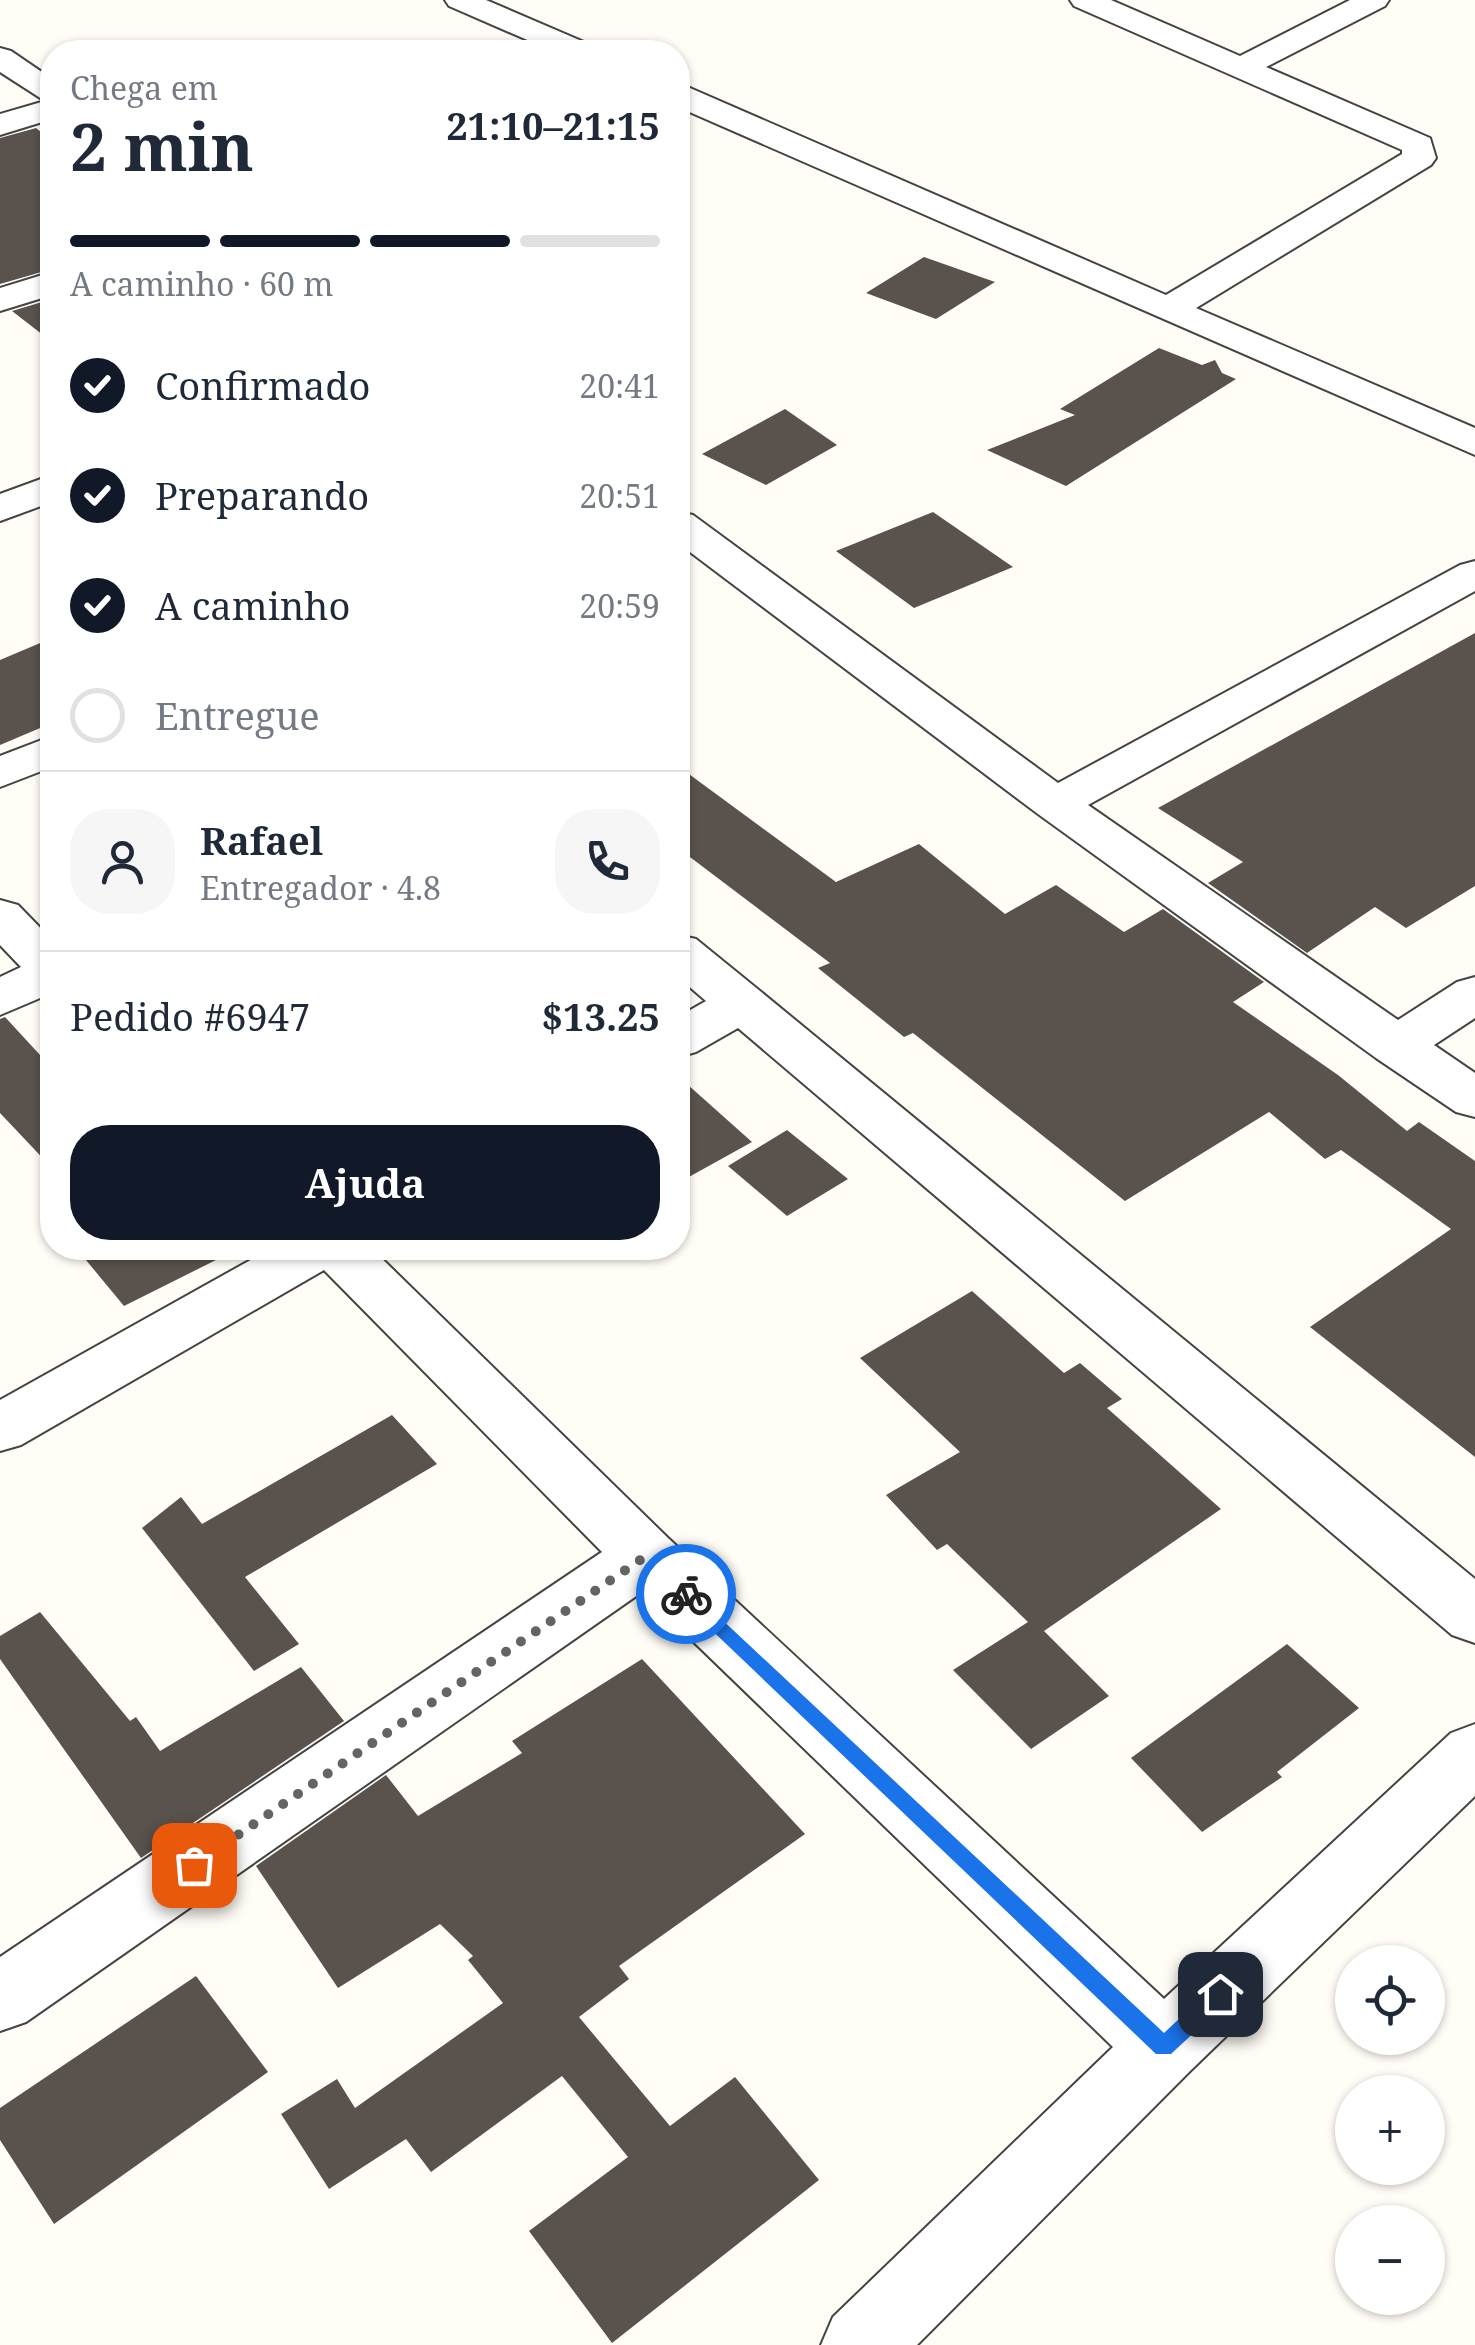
<!DOCTYPE html>
<html lang="pt">
<head>
<meta charset="utf-8">
<style>
  body { margin:0; font-family:"Noto Serif",serif; background:#f6f6f7; color:#1f2937; height:100vh; display:flex; flex-direction:column; font-size:38px; white-space:nowrap }
  * { box-sizing:border-box; margin:0 }
  p { font-size:32px; color:#747a83 }
  .icon { flex:none; width:55px; height:55px; fill:none; stroke:currentColor; stroke-width:2; stroke-linecap:round; stroke-linejoin:round }
  .map { position:relative; flex:1; overflow:hidden }
  .sheet { position:absolute; left:40px; top:40px; width:650px; height:1220px; display:flex; flex-direction:column; background:#fff; border-radius:40px; box-shadow:0 2px 8px #0004 }
  .sheet>* { flex:none }
  .controls { position:absolute; left:1335px; top:1945px; display:grid; gap:20px }
  .controls a { display:grid; place-items:center; width:110px; height:110px; border-radius:50%; background:#fff; box-shadow:0 2px 8px #0004; font-size:50px }
  .pin { position:absolute; display:grid; place-items:center; width:85px; height:85px; color:#fff; margin:-42px; border-radius:20px; box-shadow:0 5px 15px #0006 }
  .courier { position:absolute; display:grid; place-items:center; width:100px; height:100px; margin:-50px; border:8px solid #1a73e8; border-radius:50%; background:#fff; color:#222; box-shadow:0 2px 12px #0007 }
  .overview em { font-style:normal; font-weight:700 }
  .overview div { display:flex; flex-direction:column-reverse }
  .overview { display:flex; align-items:center; justify-content:space-between; height:170px; padding:0 30px }
  h1 { font-size:65px; font-weight:700; line-height:75px }
  .bar { display:grid; grid-template-columns:repeat(4,1fr); gap:15px 10px; align-content:center; height:120px; padding:0 30px }
  .bar i { height:12px; border-radius:8px; background:#e0e1e3 }
  .bar .active { background:#111827 }
  .bar p { grid-column:span 4 }
  .line { display:flex; align-items:center; gap:25px; padding:0 30px; border-top:2px solid #e0e1e3 }
  .line div { flex:1 }
  .round { display:grid; place-items:center; flex:none; width:105px; height:105px; border-radius:40px; background:#f6f6f7 }
  ol { padding:0 30px; list-style:none }
  li { display:flex; align-items:center; gap:30px; height:110px }
  li p { margin-inline-start:auto }
  li .icon { padding:10px; border-radius:50%; background:#111827; color:#fff; stroke-width:4 }
  li:last-child { color:#747a83 }
  li i { width:55px; height:55px; border:5px solid #e0e1e3; border-radius:50% }
  .action { display:flex; gap:20px; margin-top:auto; padding:20px 30px }
  .action a { flex:1; height:115px; border-radius:40px; background:#111827; color:#fff; font-size:40px; font-weight:700; line-height:115px; text-align:center }
  .map>svg:first-child { display:block }
  .building { fill:#5a524d }
  .lines { fill:none; stroke-linecap:round; stroke-linejoin:round }
  .minor-casing { stroke:#444; stroke-width:4 }
  .minor { fill:#fff; fill-rule:evenodd }
  .route { fill:#1a73e8 }
  .done { stroke:#646461; stroke-width:10; stroke-dasharray:0 18 }
</style>
</head>
<body>
<div class="map">
<svg width="1475" height="2345" viewBox="0 0 1475 2345">
  <rect width="100%" height="100%" fill="#fffdf5"/>
  <path class="building" d="M36,128L52,141V269L0,284V138Z
    M924,257L995,282L936,319L866,293Z
    M52,299V342L12,311Z
    M1159,348L1202,365L1215,360L1222,373L1236,379L1066,486L987,450L1075,415L1060,409Z
    M785,409L837,445L766,485L702,454Z
    M933,512L1013,567L914,608L836,551Z
    M1475,633V886L1406,928L1375,907L1307,953L1208,883L1243,862L1158,808Z
    M52,638V723L0,745V660Z
    M678,766L836,882L919,844L1005,914L1056,885L1124,932L1163,909L1264,982L1233,1002L1338,1075L1407,1131L1419,1122L1475,1161V1457L1310,1327L1451,1229L1341,1150L1325,1159L1269,1112L1125,1201L913,1033L904,1037L818,968L830,963L678,848Z
    M5,1017L52,1068V1168L0,1113V1019Z
    M678,1076L752,1142L678,1183Z
    M787,1130L848,1179L787,1216L728,1166Z
    M76,1248H240L124,1306Z
    M972,1291L1064,1373L1080,1363L1122,1399L1107,1408L1221,1509L1044,1631L1109,1696L1031,1749L953,1670L1028,1622L947,1544L937,1550L886,1495L960,1452L860,1358Z
    M392,1415L437,1464L245,1577L299,1644L254,1671L142,1528L181,1497L202,1524Z
    M40,1612L130,1721L136,1717L160,1751L301,1667L344,1721L141,1858L0,1659V1636Z
    M1287,1644L1359,1708L1277,1772L1282,1777L1202,1832L1131,1758Z
    M642,1659L805,1834L619,1966L629,1979L579,2017L670,2126L735,2077L819,2180L612,2343L529,2231L628,2157L562,2076L431,2172L406,2139L329,2189L281,2114L337,2079L355,2108L503,2003L468,1960L473,1956L440,1924L338,1988L256,1866L386,1775L418,1816L522,1753L512,1741Z
    M196,1976L268,2072L54,2224L0,2140V2108Z"/>
  <g class="lines">
    <g class="minor-casing">
      <path id="minor" d="M445,0H486L591,45L596,52H555L449,6Z
        M1070,0H1111L1240,56L1350,0H1389L1385,6L1266,67L1430,138L1436,158L1431,165L1196,308L1475,428V455L678,107V85L690,88L1166,295L1402,154V150L1074,6Z
        M0,48L11,51L52,79V119L0,135V114L45,101L0,72Z
        M52,272V295L0,311V288Z
        M52,475V502L0,521V494Z
        M678,512L693,515L1058,783L1460,565L1475,561V591L1088,805L1398,1020L1457,982L1475,977V1018L1434,1045L1475,1073V1117L1456,1112L1376,1058L1038,814L678,543Z
        M52,736V767L0,787V756Z
        M0,900L18,905L52,940V993L0,1015V977L21,967L0,945Z
        M678,935L696,939L760,991L1475,1579V1643L1452,1635L738,1028L696,1052L678,1057V1017L706,1001L678,977Z
        M272,1248H371L668,1538L1164,1999L1451,1733L1475,1724V1796L1190,2071L917,2345H821L833,2317L1113,2047L642,1592L26,2022L0,2031V1957L602,1552L324,1270L21,1445L0,1451V1400Z"/>
    </g>
    <use href="#minor" class="minor"/>
  </g>
  <path class="route" d="M686,1586L1164,2033L1213,1987H1228L1231,1994L1228,2001L1171,2054H1156L679,1599V1588Z"/>
  <g class="lines">
    <path class="done" d="M194,1865L646,1556L686,1594"/>
  </g>
</svg>
<div class="controls">
<a><svg class="icon" aria-label="locate" viewBox="0 0 24 24"><circle cx="12" cy="12" r="6"/><path d="M12 2v4M12 18v4M2 12h4M18 12h4"/></svg></a>
<a>+</a>
<a>−</a>
</div>
<div class="pin" style="left:194px;top:1865px;background:#ea580c"><svg class="icon" aria-label="bag" viewBox="0 0 24 24"><path d="M5 8h14l-1 12H6zM9 8a3 3 0 0 1 6 0"/></svg></div>
<div class="pin" style="left:1220px;top:1994px;background:#1f2937"><svg class="icon" aria-label="home" viewBox="0 0 24 24"><path d="M3 11l9-7 9 7M6 9v11h12V9"/></svg></div>
<div class="courier" style="left:686px;top:1594px"><svg class="icon" aria-label="bike" viewBox="0 0 24 24"><circle cx="6" cy="16" r="4"/><circle cx="18" cy="16" r="4"/><path d="M6 16l4-8h5l3 8M10 8l3 8H6M13 5h3"/></svg></div>
<section class="sheet">
<div class="overview"><div><h1>2 min</h1><p>Chega em</p></div><em>21:10–21:15</em></div>
<div class="bar"><i class="active"></i><i class="active"></i><i class="active"></i><i></i><p>A caminho · 60 m</p></div>
<ol>
<li><svg class="icon" aria-label="check" viewBox="0 0 24 24"><path d="M5 12l5 5 9-10"/></svg>Confirmado<p>20:41</p></li>
<li><svg class="icon" aria-label="check" viewBox="0 0 24 24"><path d="M5 12l5 5 9-10"/></svg>Preparando<p>20:51</p></li>
<li><svg class="icon" aria-label="check" viewBox="0 0 24 24"><path d="M5 12l5 5 9-10"/></svg>A caminho<p>20:59</p></li>
<li><i></i>Entregue</li>
</ol>
<div class="line" style="height:180px"><a class="round"><svg class="icon" aria-label="person" viewBox="0 0 24 24"><circle cx="12" cy="8" r="4"/><path d="M4 21q1-7 8-7t8 7"/></svg></a><div><b>Rafael</b><p>Entregador · 4.8</p></div><a class="round"><svg class="icon" aria-label="phone" viewBox="0 0 24 24"><path d="M5 4h4l2 5-3 2q2 4 5 5l2-3 5 2v4C11 20 4 13 5 4z"/></svg></a></div>
<div class="line" style="height:130px"><div>Pedido #6947</div><b>$13.25</b></div>
<div class="action"><a>Ajuda</a></div>
</section>
</div>
</body>
</html>
